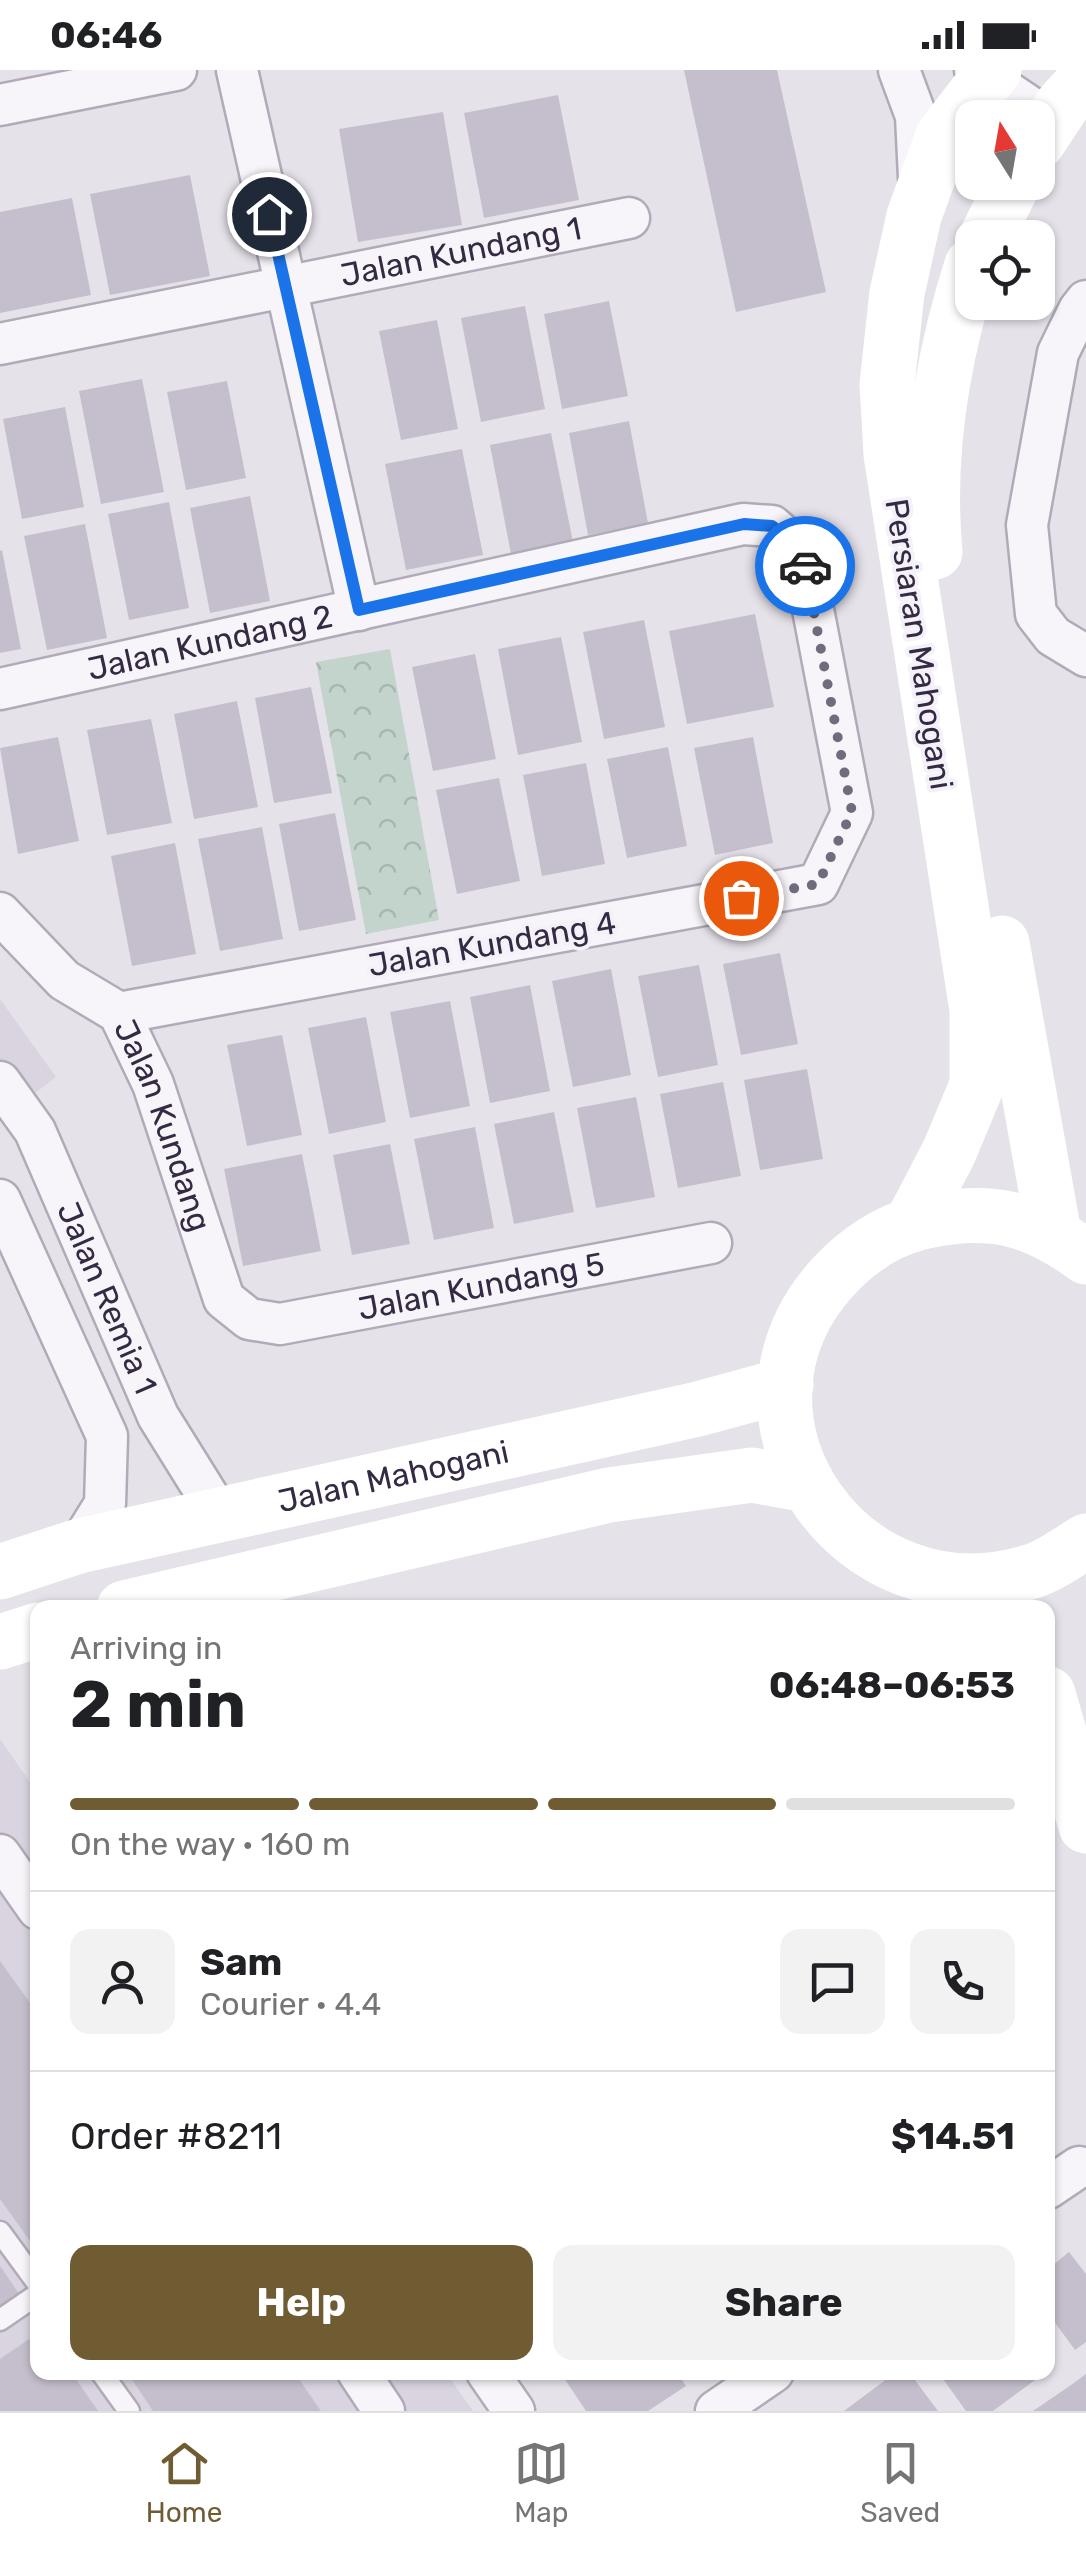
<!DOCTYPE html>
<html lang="en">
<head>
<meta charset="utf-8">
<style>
  body { margin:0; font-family:Rubik,sans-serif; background:#f2f2f2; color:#202124; height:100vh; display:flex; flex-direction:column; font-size:38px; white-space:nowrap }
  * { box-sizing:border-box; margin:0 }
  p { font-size:32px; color:#757577 }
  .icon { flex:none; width:55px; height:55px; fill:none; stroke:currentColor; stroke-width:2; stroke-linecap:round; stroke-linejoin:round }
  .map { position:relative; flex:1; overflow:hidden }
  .details { position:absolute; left:30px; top:1530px; width:1025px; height:780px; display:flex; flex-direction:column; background:#fff; border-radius:20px; box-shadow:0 2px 8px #0004 }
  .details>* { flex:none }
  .needle { width:65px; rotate:349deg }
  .buttons { position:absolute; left:955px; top:30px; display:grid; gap:20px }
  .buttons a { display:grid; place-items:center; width:100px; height:100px; border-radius:20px; background:#fff; box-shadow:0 2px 8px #0004; font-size:50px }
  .pin { position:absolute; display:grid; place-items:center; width:85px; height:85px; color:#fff; margin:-42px; border:5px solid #fff; border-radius:50%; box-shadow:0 2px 10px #0007 }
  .courier { position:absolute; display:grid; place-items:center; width:100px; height:100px; margin:-50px; border:8px solid #1a73e8; border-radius:50%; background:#fff; color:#222; box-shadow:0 2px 12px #0007 }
  .summary em { font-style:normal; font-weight:700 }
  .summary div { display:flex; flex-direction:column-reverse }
  .summary { display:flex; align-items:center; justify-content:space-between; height:170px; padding:0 40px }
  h1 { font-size:65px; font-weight:700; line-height:75px }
  .bar { display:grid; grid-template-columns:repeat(4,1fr); gap:15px 10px; align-content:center; height:120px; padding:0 40px }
  .bar i { height:12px; border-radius:8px; background:#e0e0e0 }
  .bar .active { background:#6f5c33 }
  .bar p { grid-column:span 4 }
  .line { display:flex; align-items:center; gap:25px; padding:0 40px; border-top:2px solid #e0e0e0 }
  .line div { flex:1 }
  .round { display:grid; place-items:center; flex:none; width:105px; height:105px; border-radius:20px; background:#f2f2f2 }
  .primary-button { display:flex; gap:20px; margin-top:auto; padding:20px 40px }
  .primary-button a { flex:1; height:115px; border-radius:20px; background:#6f5c33; color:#fff; font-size:40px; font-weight:700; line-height:115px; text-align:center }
  .primary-button a+a { background:#f2f2f2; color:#202124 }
  .status { display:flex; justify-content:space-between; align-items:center; height:70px; padding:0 50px; background:#fff; direction:ltr }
  .status svg { height:28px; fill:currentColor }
  .menu { display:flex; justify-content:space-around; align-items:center; height:140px; border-top:2px solid #e0e0e0; background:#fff; font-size:28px; color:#757577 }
  .menu a { display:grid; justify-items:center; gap:5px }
  .menu .active { color:#6f5c33 }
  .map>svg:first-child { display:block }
  .built { fill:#d9d4df }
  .park { fill:url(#park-crowns) }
  .building { fill:#c5bfcd }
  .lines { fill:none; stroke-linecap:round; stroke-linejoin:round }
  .service-casing { stroke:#b1abb8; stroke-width:25 }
  .minor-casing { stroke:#b1abb8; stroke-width:45 }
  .service { stroke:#f7f5f9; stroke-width:20 }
  .minor { stroke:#f7f5f9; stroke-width:40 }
  .secondary { stroke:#fff; stroke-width:55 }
  .done { stroke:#736a7d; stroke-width:10; stroke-dasharray:0 18 }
  .route { stroke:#1a73e8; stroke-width:12 }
  .labels { text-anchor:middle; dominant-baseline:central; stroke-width:8; stroke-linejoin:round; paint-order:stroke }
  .street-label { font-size:32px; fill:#352a43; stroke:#f4f2f8 }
</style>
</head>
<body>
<div class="status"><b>06:46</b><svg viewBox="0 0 49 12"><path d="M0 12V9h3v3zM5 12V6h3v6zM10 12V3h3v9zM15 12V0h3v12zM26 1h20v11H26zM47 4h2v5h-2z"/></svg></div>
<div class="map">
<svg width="1086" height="2341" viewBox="0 0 1086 2341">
  <defs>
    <pattern id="park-crowns" width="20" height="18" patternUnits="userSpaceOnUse" patternTransform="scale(2.5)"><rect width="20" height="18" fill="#c3d4cd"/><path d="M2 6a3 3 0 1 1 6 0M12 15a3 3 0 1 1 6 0" fill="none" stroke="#a8b6b1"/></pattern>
  </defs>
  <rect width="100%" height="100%" fill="#e6e2ea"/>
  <path class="built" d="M0,929L56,1007L0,1050Z
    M0,1669L37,1722L38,2302L446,2303L473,2341H0Z"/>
  <path class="park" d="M390,579L439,850L366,864L316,592Z"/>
  <path class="building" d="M684,0H777L826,222L736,242Z
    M558,25L579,130L484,148L464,43Z
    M443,42L462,155L358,172L339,59Z
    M190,105L210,206L110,225L90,124Z
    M72,128L91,225L0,243V142Z
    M609,231L628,326L562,339L544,244Z
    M525,236L545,339L481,352L461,248Z
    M437,250L458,359L401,370L379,261Z
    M142,309L164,422L101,434L79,321Z
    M227,311L246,408L186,420L167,322Z
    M65,337L84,437L22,449L3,349Z
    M629,351L648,453L588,465L569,363Z
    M551,363L573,472L511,484L490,375Z
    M462,379L483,485L406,500L385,394Z
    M250,426L270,531L210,543L190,438Z
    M169,432L189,538L129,550L108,444Z
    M85,454L107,568L47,580L24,466Z
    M2,480L21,579L0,583V481Z
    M755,544L774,637L687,654L669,561Z
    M644,550L665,657L604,669L583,562Z
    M561,567L582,672L518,685L498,579Z
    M475,584L496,689L433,701L412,597Z
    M311,617L332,723L274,733L255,628Z
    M237,631L258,737L194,749L174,644Z
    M151,649L172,753L107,765L87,660Z
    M58,667L79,771L18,784L0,678Z
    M753,667L773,773L715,785L694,678Z
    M668,677L687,776L627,788L607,689Z
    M586,693L605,794L542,806L523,705Z
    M499,708L520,811L457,824L436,720Z
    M335,743L356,850L299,861L279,754Z
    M262,757L283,869L220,881L198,769Z
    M175,773L196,884L132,896L111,786Z
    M780,883L798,974L741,985L723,894Z
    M699,895L718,995L658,1007L638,906Z
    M611,899L631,1005L573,1017L552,911Z
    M530,915L550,1021L490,1033L470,927Z
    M450,931L470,1036L410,1048L390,942Z
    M366,947L386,1052L329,1064L308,958Z
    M282,965L302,1065L247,1076L227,975Z
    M807,999L823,1089L760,1100L744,1010Z
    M723,1012L741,1106L678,1118L660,1024Z
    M636,1027L655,1127L596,1138L577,1038Z
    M554,1042L574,1142L514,1154L494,1054Z
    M475,1057L494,1158L434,1170L414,1069Z
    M390,1074L410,1174L352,1185L333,1085Z
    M302,1084L321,1181L243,1196L224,1099Z
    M0,1891L38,1944V2182L0,2129Z
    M1069,2182L1086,2204V2272L1075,2280L1048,2243V2199Z
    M0,2196L22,2228L0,2243Z
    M38,2263V2302H71L98,2341H0V2289Z
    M127,2302H294L321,2341H153Z
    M560,2302H677L686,2316L648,2341H586Z
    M896,2302H909L938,2341H844Z
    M938,2302H1046L993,2341H966Z
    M1086,2304V2341H1033L1071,2315Z"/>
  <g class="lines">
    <g class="service-casing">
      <path id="service" d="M0,2162L38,2214
        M0,2250L38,2224
        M101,2302L129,2341"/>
    </g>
    <g class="minor-casing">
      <g id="minor">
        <path d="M237,0L359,540"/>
        <path d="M899,0L916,46L919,108"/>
        <path d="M975,0L1051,51"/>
        <path d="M0,35L176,0"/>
        <path d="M1086,231L1079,240L1058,283L1027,455L1036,544L1053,566L1086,586"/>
        <path id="s1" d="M0,274L629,148"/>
        <path id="s2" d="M0,619L743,454L772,456L802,482L852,743L818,814L119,943"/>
        <path id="s3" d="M0,843L64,910L119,943L153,1014L224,1229L249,1249L280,1254L711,1173"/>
        <path id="s4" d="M0,1012L35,1061L158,1346L219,1444"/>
        <path d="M0,1130L107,1366L105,1434L79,1476"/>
        <path d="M0,1785L38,1839"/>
        <path d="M1048,2118L1079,2097"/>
        <path d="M358,2302L384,2341"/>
        <path d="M487,2302L514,2341"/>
        <path d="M716,2341L773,2302"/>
      </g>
    </g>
    <use href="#service" class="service"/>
    <use href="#minor" class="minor"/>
    <g class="secondary">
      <path d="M1038,72L1063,34L1086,9"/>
      <path d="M986,168L1014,112"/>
      <path d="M935,482C926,385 942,288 972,195"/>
      <path d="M1002,873L1054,1164"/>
      <path d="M911,1155L949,1082L977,1015V940L891,384L887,314L897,223L914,146L943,66L994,0"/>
      <path d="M1086,1187C1032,1147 989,1137 922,1152C888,1160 857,1181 833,1207C705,1347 851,1559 1033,1501C1051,1495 1070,1481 1086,1471"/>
      <path id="s5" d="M0,1502L79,1476L698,1339L786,1315"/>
      <path d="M124,1538L609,1425L752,1405L807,1415"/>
      <path d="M0,1572L38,1560"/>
      <path d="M1048,1624L1086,1756"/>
    </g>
  </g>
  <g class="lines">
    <path class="done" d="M741,828L818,814L852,742L805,496"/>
    <path class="route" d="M269,144L359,540L744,454L772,456L802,482L805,496"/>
  </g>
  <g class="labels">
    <g class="street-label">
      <text stroke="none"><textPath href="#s1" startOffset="470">Jalan Kundang 1</textPath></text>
      <text stroke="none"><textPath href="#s2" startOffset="215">Jalan Kundang 2</textPath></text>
      <text transform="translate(919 574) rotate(81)">Persiaran Mahogani</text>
      <text transform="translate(492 874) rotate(-10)">Jalan Kundang 4</text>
      <text stroke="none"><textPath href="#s3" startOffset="278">Jalan Kundang</textPath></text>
      <text stroke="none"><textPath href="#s3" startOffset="730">Jalan Kundang 5</textPath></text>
      <text stroke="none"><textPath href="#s4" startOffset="242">Jalan Remia 1</textPath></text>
      <text stroke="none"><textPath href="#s5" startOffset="405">Jalan Mahogani</textPath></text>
    </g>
  </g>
</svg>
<div class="buttons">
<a><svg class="needle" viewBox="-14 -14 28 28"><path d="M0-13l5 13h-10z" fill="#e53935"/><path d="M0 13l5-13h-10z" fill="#757577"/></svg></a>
<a><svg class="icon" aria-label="locate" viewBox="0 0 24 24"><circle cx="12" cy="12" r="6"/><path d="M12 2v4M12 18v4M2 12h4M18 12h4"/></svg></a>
</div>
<div class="pin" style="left:741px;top:828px;background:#ea580c"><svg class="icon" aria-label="bag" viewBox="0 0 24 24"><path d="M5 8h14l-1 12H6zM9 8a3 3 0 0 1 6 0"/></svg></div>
<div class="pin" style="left:269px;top:144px;background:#1f2937"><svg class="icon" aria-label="home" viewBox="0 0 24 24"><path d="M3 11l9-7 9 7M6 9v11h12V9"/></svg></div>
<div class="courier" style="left:805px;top:496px"><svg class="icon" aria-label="car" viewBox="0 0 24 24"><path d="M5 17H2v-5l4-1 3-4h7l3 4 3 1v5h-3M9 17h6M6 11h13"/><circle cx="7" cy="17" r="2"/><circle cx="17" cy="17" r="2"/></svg></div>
<section class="details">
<div class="summary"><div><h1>2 min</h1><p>Arriving in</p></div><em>06:48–06:53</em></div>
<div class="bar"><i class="active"></i><i class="active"></i><i class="active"></i><i></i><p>On the way · 160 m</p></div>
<div class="line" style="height:180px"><a class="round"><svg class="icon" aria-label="person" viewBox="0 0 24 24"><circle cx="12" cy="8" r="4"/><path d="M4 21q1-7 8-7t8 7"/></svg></a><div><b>Sam</b><p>Courier · 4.4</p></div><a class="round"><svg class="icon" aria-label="chat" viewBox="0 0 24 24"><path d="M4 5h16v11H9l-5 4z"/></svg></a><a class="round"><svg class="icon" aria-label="phone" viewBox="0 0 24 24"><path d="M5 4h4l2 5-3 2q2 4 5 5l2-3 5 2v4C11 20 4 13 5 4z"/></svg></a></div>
<div class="line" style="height:130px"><div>Order #8211</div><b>$14.51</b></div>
<div class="primary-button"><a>Help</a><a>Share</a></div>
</section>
</div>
<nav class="menu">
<a class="active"><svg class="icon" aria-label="home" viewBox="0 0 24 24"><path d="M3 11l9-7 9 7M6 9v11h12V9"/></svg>Home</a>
<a><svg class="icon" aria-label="map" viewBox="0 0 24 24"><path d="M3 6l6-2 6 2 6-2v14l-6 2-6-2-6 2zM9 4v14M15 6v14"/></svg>Map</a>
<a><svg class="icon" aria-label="saved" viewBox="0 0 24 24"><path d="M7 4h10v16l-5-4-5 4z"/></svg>Saved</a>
</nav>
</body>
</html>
